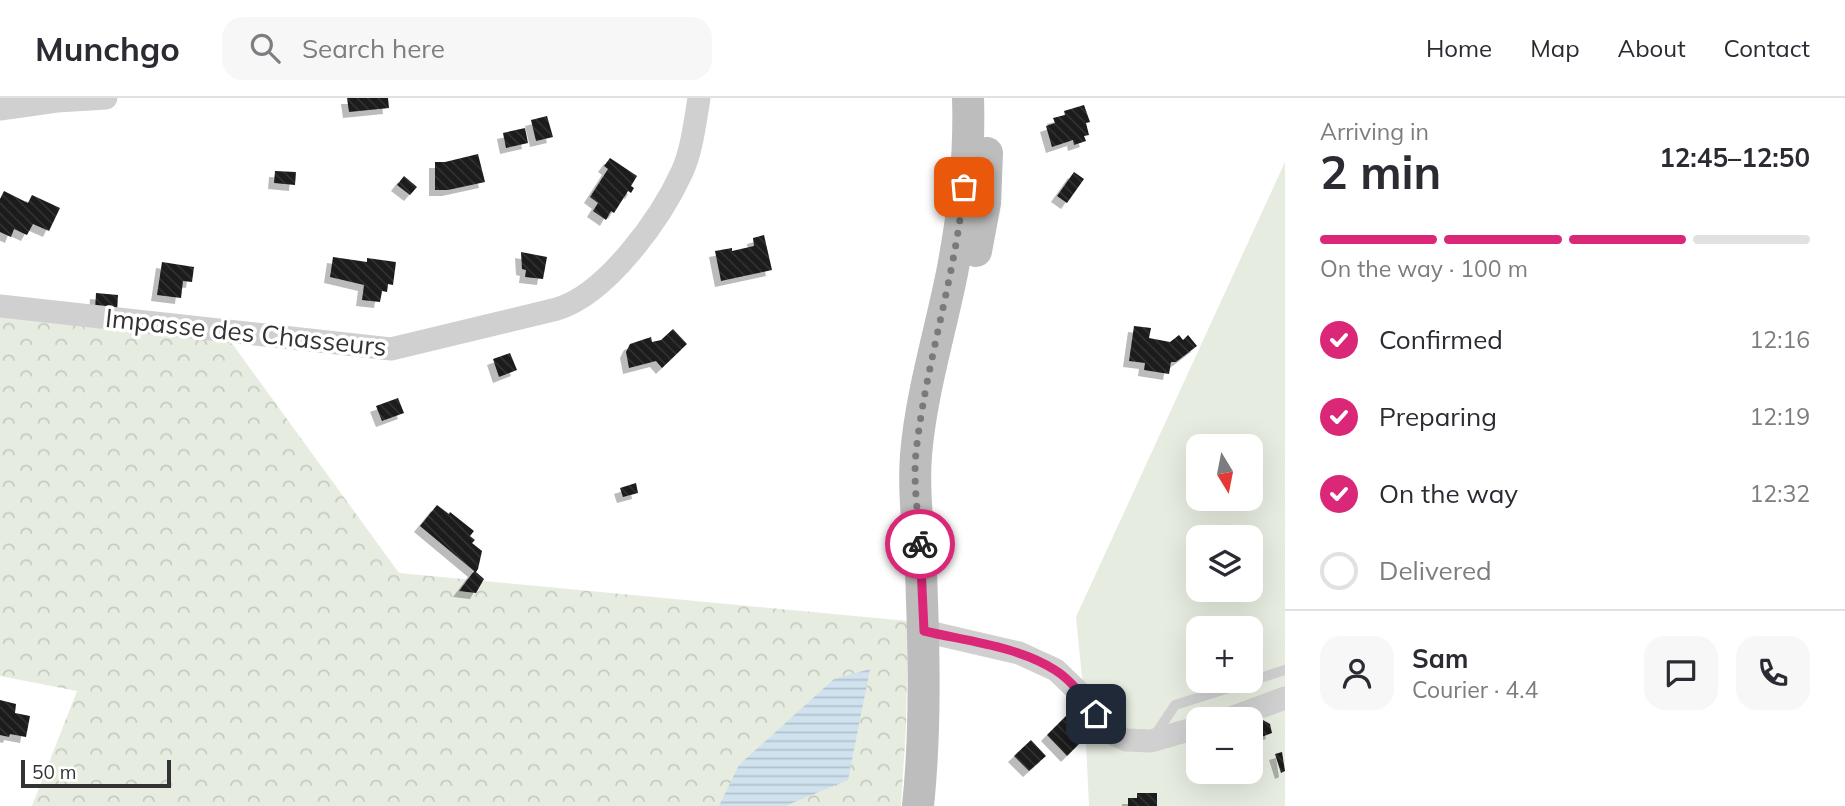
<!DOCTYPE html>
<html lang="en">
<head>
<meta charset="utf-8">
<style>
  body { margin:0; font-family:Mulish,sans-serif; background:#f7f7f7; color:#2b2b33; height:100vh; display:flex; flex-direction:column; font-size:26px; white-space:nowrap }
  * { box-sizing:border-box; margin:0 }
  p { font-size:23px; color:#7c7c81 }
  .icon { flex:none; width:38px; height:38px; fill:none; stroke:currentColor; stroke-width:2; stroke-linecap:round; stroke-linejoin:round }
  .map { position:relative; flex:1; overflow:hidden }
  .sheet { display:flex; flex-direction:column; background:#fff; width:560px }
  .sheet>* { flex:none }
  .needle { width:46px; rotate:170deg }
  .controls { position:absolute; left:1186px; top:336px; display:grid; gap:14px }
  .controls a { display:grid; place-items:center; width:77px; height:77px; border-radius:14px; background:#fff; box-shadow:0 7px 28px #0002; font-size:35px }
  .scale { position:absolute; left:21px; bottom:18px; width:150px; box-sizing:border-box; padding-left:7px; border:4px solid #333; border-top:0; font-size:19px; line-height:24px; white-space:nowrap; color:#333; -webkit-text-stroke:5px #fff; paint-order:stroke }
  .pin { position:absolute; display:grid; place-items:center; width:60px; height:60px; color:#fff; margin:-30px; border-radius:14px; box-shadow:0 4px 10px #0006 }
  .courier { position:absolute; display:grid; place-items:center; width:70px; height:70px; margin:-35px; border:5px solid #db2777; border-radius:50%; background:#fff; color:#222; box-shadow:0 2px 9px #0007 }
  .summary em { font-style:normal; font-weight:700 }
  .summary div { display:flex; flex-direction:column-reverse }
  .summary { display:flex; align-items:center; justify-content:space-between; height:119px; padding:0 35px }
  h1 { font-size:46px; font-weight:700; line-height:52px }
  .bar { display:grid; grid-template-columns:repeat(4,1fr); gap:10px 7px; align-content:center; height:84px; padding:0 35px }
  .bar i { height:9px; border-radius:5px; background:#e1e1e2 }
  .bar .on { background:#db2777 }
  .bar p { grid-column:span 4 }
  .line { display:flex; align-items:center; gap:18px; padding:0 35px; border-top:2px solid #e1e1e2 }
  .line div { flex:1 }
  .round { display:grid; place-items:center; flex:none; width:74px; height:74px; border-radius:21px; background:#f7f7f7 }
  ol { padding:0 35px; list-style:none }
  li { display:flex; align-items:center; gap:21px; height:77px }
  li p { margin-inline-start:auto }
  li .icon { padding:7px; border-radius:50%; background:#db2777; color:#fff; stroke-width:4 }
  li:last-child { color:#7c7c81 }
  li i { width:38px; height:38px; border:4px solid #e1e1e2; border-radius:50% }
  header { display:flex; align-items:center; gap:42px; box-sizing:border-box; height:98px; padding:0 35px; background:#fff; border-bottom:2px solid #e1e1e2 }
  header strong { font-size:33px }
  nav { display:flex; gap:38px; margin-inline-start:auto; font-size:24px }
  .search { width:490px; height:63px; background:#f7f7f7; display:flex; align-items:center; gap:18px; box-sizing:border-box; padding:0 24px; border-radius:21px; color:#7c7c81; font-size:26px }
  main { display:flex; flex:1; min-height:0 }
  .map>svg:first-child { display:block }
  .grass { fill:#e6ecdf; fill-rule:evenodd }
  .forest { fill:url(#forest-crowns) }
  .water { fill:url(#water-rules) }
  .building { fill:url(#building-back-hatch); filter:url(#shadow) }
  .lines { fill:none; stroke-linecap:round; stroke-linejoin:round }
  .lane { stroke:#d0d0d0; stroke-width:10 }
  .street { stroke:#d0d0d0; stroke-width:23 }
  .secondary { stroke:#bdbdbd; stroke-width:32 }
  .done { stroke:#7a7a7a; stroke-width:7; stroke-dasharray:0 12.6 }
  .route { stroke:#db2777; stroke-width:9 }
  .labels { text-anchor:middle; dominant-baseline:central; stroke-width:7; stroke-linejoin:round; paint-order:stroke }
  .street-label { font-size:26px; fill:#333; stroke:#fff }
</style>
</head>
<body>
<header>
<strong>Munchgo</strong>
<div class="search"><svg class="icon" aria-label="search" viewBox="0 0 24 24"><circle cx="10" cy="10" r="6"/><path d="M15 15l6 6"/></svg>Search here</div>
<nav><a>Home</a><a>Map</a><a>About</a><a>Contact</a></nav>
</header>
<main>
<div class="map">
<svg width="1285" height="708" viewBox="0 0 1285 708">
  <defs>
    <pattern id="forest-crowns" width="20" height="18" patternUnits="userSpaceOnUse" patternTransform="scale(1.75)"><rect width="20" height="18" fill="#e6ecdf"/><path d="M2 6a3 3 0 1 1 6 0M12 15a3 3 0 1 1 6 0" fill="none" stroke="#c6cbc0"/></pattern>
    <pattern id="water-rules" width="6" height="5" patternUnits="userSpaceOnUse" patternTransform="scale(1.75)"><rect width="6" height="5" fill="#cfe2ee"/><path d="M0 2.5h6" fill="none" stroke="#b2c2cd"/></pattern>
    <pattern id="building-back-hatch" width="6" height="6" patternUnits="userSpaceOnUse" patternTransform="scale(1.75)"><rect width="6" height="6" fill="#1a1a1a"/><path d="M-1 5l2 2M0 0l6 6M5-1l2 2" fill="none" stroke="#333"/></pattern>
    <filter id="shadow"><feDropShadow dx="-6" dy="6" stdDeviation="0" flood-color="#0004"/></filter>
  </defs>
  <rect width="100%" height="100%" fill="#fff"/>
  <path class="grass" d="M1285,64V708H1089L1084,599L1076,519ZM1199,348H1251V401H1199ZM1199,439H1251V492H1199ZM1199,530H1251V583H1199ZM1199,621H1251V674H1199Z"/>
  <path class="forest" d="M0,217L223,233L399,475L908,523L906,630L901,708H32L77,593L0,578Z"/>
  <path class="water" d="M870,571L848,682L785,708H719L739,667L834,581Z"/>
  <path class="building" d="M347,0H388L389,10L349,14Z
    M1084,7L1090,24L1086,25L1089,37L1084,38L1086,43L1074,47L1073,42L1052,49L1046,28L1055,25L1053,20L1065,17L1064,13Z
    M547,18L553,39L536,43L531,22Z
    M525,30L528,45L506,50L503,35Z
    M478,56L485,84L448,92H435V64H445Z
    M610,60L637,78L631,88L634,90L631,95L628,93L614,115L611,113L606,122L593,113L598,105L590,99L608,71L604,68Z
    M275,73L296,74L295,87L274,85Z
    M1074,74L1084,81L1067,105L1057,98Z
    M404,78L417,89L410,97L397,87Z
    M4,93L28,105L32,97L60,110L49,133L33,126L27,137L14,131L11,139L0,134V101Z
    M764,137L772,172L721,183L715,153L732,150V153L754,148L753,140Z
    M521,154L547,159L543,181L525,179L526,172L522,171Z
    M333,159L367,164V160L396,164L393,187L388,186L387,194L382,193L380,204L362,202L364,187L330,179Z
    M162,164L194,169L192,184L183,183L181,200L157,197Z
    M96,195L118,197L117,214L95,212Z
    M1134,228L1151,230L1149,240L1170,244L1179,237L1183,242L1188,237L1197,248L1176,264H1171L1169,276L1144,272L1145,265L1129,263Z
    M673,231L687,246L662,270L656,263L629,270L626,254L630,246L651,239L652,244L661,242Z
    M510,255L517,272L499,279L493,261Z
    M398,300L404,315L382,323L376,308Z
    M636,385L638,395L623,399L620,390Z
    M437,407L449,416L450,414L474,433L470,438L475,442L472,445L482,453L478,471L476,474L484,481L476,495L459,493L474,473L420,428Z
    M0,602L16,606L15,615L30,618L26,639L10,636L9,639L0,637Z
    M1086,612L1097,628L1067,658L1047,637L1071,613L1077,620Z
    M1263,622L1270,626L1272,635L1251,643V626Z
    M1031,642L1046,658L1029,673L1014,658Z
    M1282,654L1285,673L1281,675L1275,656Z
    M1137,695H1157V708H1128V700H1137Z"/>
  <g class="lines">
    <path class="lane" d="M1251,583L1285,572
      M1153,640L1175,607L1251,583"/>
    <path class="street" d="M0,11L57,3L106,0
      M0,208L391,251L557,211C607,196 661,120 682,74C692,52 695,24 699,0
      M924,533L1019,555L1056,572L1084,599L1107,633L1126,642L1151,643L1199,629
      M1228,621L1285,600"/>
    <path class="secondary" d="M976,153L985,105L987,55
      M918,708C926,631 924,552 921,474C919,435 913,396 916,357C921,296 940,235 952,175C963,118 970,58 968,0"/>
  </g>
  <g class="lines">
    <path class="done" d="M920,446C918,415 913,385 916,354C926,265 955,179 964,89"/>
    <path class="route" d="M920,446L924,533C966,543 1017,548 1055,572C1071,582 1085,600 1096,616"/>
  </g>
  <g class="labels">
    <g class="street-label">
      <text transform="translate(246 234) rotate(6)">Impasse des Chasseurs</text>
    </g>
  </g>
</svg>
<div class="controls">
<a><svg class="needle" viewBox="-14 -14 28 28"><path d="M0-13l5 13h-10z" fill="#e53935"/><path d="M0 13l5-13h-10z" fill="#7c7c81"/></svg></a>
<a><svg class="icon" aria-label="layers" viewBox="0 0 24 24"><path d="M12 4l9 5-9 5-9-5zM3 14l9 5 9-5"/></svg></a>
<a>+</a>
<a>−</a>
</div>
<div class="scale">50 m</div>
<div class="pin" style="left:964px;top:89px;background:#ea580c"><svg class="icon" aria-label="bag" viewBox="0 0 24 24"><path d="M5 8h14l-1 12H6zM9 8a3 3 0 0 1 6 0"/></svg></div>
<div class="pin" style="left:1096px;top:616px;background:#1f2937"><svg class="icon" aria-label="home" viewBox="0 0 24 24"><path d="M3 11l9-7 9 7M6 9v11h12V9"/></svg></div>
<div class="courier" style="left:920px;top:446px"><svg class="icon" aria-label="bike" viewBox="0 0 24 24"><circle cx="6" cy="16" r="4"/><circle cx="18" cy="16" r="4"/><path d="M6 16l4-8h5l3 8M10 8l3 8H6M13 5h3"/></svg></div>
</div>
<section class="sheet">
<div class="summary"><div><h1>2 min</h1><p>Arriving in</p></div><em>12:45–12:50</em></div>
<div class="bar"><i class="on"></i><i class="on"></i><i class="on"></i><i></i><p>On the way · 100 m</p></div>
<ol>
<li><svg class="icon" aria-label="check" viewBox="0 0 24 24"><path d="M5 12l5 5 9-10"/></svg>Confirmed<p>12:16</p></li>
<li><svg class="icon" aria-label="check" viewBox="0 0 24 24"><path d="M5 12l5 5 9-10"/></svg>Preparing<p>12:19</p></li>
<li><svg class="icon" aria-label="check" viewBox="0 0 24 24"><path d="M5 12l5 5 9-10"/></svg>On the way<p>12:32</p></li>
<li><i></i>Delivered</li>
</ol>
<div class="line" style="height:126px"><a class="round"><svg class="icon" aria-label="person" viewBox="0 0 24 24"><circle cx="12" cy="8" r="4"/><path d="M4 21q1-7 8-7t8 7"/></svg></a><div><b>Sam</b><p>Courier · 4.4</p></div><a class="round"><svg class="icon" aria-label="chat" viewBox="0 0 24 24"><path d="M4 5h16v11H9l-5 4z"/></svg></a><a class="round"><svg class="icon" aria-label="phone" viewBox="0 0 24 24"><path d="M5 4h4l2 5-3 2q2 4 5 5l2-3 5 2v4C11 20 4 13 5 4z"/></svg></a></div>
</section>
</main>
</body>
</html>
